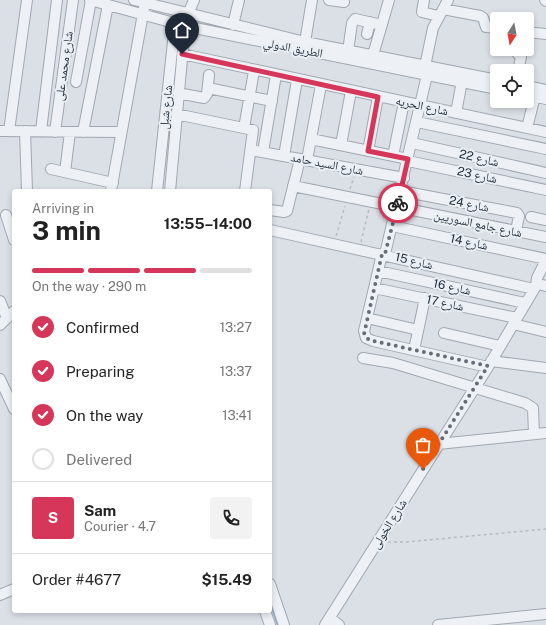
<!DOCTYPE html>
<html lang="en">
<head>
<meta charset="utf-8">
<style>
  body { margin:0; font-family:"Public Sans","Noto Naskh Arabic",sans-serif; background:#f2f2f2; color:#222; height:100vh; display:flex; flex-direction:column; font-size:15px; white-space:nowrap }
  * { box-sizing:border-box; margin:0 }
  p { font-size:13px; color:#767676 }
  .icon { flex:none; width:22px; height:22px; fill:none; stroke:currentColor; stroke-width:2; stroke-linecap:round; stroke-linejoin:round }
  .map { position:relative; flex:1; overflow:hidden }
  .details { position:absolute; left:12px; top:189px; width:260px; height:424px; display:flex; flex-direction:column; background:#fff; border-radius:4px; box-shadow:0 2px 6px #0003 }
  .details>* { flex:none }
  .needle { width:26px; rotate:191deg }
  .tools { position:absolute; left:490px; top:12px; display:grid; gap:8px }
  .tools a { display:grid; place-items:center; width:44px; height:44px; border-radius:4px; background:#fff; box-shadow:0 2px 6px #0003; font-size:20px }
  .pin { position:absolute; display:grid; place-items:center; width:34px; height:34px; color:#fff; margin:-41px -17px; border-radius:50% 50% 50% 0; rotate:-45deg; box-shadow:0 0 4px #0007 }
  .pin .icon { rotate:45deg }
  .courier { position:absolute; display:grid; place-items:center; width:40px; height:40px; margin:-20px; border:3px solid #d63659; border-radius:50%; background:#fff; color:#222; box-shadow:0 1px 5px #0007 }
  .summary em { font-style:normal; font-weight:700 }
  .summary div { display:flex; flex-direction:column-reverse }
  .summary { display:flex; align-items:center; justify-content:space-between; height:68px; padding:0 20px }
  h1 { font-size:26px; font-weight:700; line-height:30px }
  .bar { display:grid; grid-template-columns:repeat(4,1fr); gap:6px 4px; align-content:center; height:48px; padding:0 20px }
  .bar i { height:5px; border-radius:3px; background:#e0e0e0 }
  .bar .on { background:#d63659 }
  .bar p { grid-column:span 4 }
  .line { display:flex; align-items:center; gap:10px; padding:0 20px; border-top:1px solid #e0e0e0 }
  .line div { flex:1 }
  .round { display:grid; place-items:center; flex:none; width:42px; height:42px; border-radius:4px; background:#f2f2f2 }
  ol { padding:0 20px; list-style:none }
  li { display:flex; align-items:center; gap:12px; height:44px }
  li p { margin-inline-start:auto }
  li .icon { padding:4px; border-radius:50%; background:#d63659; color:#fff; stroke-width:4 }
  li:last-child { color:#767676 }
  li i { width:22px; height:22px; border:2px solid #e0e0e0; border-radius:50% }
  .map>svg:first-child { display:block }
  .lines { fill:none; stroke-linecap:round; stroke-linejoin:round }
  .stream { stroke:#93b1c9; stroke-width:2.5 }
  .minor-casing { stroke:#a0a7b0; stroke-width:12 }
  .path { stroke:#b5bbc1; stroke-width:1.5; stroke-dasharray:3 3; stroke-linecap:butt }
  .minor { stroke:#edf1f5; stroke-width:10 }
  .done { stroke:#646d78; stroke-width:4; stroke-dasharray:0 7.2 }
  .route { stroke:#d63659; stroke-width:5 }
  .labels { text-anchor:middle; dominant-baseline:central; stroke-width:4; stroke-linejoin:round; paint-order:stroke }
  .street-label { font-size:12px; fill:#242f3d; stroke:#eaeff4 }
</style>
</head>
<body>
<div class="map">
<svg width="546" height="625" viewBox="0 0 546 625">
  <rect width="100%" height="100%" fill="#dbe0e6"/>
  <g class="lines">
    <path class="stream" d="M270,602L278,625"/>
    <g class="minor-casing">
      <path id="minor" d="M90,0L185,26L497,89
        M134,0L305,42L497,80
        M329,0L344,2
        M424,0L422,12L438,16
        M545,0L546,1
        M443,9L480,16L483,18L486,27L497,28
        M188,14L194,0
        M233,25L239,0
        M527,32L546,34
        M367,34L370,22
        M305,42L312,0
        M518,49L517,53L521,57L518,71
        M348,51L352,23L355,19L382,25
        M182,54L546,132
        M373,55L389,0
        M424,71L433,28L448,0
        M76,82L91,0
        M527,86L546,90
        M208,88L272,101
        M178,93L204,98L207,94L209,75
        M527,95L546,99
        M456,113L462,81
        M176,114L253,130L245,191
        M417,122L546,149
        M244,128L254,71
        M527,128L535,96
        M0,131L121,132
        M9,131L27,0
        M25,131L27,191
        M41,131L57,0
        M55,132L73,0
        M83,132L108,5
        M311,139L408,159
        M412,143L546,173
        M341,145L351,91
        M251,150L404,178
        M368,151L378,97
        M263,152L276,75
        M284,156L297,80
        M393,156L404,102
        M307,160L321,85
        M408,161L546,190
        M51,169L113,183
        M65,172L70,132
        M293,186L546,237
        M111,191L144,8
        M157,191L175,23
        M170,191L185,26
        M401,191L517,213L519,216L516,231
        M270,210L284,212L287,211L300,159
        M6,215L14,240
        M531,217L546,220
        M392,226L546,259
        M270,230L534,289
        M382,254L364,331L366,338L373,341L488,367
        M385,254L427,75
        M378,271L525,303
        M538,284L546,286
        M374,288L517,318
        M0,301L7,318
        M367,318L418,330
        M513,324L546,332
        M0,325L14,311
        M444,333L500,346
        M414,350L425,298
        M363,358L393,363L525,403L533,408L534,434
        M491,361L546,368
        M0,379L14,409
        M438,444L546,433
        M270,584L284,625
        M0,595L14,589
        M265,611L270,625
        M330,618L339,625
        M325,625L488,367L536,286L537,278L546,260
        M438,625L546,614"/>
    </g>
    <path class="path" d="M350,189L354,177
      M336,236L345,206
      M361,242L369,209
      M388,542H406L546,529"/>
    <use href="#minor" class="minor"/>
  </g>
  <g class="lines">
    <path class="done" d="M398,203L385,254H382L364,334L369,340L488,366L423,469"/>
    <path class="route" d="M182,54L378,97L368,151L408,159L398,203"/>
  </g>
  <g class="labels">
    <g class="street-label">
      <text transform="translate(293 48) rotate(11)">الطريق الدولي</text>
      <text transform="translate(64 66) rotate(-82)">شارع محمد على</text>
      <text transform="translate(422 106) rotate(12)">شارع الحريه</text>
      <text transform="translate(166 107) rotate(-84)">شارع شبل</text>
      <text transform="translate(479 158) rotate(13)">شارع 22</text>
      <text transform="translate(327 164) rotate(11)">شارع السيد حامد</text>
      <text transform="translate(477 175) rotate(12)">شارع 23</text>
      <text transform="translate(469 204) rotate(11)">شارع 24</text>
      <text transform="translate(478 224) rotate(12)">شارع جامع السوريين</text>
      <text transform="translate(469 242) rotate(12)">شارع 14</text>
      <text transform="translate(414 261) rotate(13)">شارع 15</text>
      <text transform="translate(452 287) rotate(12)">شارع 16</text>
      <text transform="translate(445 303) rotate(12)">شارع 17</text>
      <text transform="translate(389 524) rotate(-58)">شارع الخولى</text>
    </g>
  </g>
</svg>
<div class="tools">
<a><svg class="needle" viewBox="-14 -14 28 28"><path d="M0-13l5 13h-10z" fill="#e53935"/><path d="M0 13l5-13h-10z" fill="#767676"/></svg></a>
<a><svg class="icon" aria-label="locate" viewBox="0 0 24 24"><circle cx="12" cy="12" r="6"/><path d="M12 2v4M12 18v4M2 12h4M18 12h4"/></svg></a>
</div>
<div class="pin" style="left:423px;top:469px;background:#ea580c"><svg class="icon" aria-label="bag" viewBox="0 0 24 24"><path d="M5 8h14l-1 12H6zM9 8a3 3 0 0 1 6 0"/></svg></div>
<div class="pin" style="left:182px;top:54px;background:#1f2937"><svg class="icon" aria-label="home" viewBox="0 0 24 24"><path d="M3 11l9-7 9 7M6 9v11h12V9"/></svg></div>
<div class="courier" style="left:398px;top:203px"><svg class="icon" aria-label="bike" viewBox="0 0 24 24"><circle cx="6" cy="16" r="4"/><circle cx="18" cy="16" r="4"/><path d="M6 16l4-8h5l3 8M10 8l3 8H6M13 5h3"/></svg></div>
<section class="details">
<div class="summary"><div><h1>3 min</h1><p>Arriving in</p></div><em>13:55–14:00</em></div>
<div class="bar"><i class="on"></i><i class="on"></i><i class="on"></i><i></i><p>On the way · 290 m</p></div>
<ol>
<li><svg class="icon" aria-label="check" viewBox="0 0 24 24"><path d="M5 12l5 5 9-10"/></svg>Confirmed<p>13:27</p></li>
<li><svg class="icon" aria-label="check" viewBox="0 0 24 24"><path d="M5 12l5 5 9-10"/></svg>Preparing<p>13:37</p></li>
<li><svg class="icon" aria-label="check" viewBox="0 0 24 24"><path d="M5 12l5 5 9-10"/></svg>On the way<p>13:41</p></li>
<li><i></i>Delivered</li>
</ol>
<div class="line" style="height:72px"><b class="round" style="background:#d63659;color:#fff">S</b><div><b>Sam</b><p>Courier · 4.7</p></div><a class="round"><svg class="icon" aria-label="phone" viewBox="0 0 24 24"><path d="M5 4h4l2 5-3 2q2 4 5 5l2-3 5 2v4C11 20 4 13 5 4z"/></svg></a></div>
<div class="line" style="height:52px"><div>Order #4677</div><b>$15.49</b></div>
</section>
</div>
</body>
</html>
